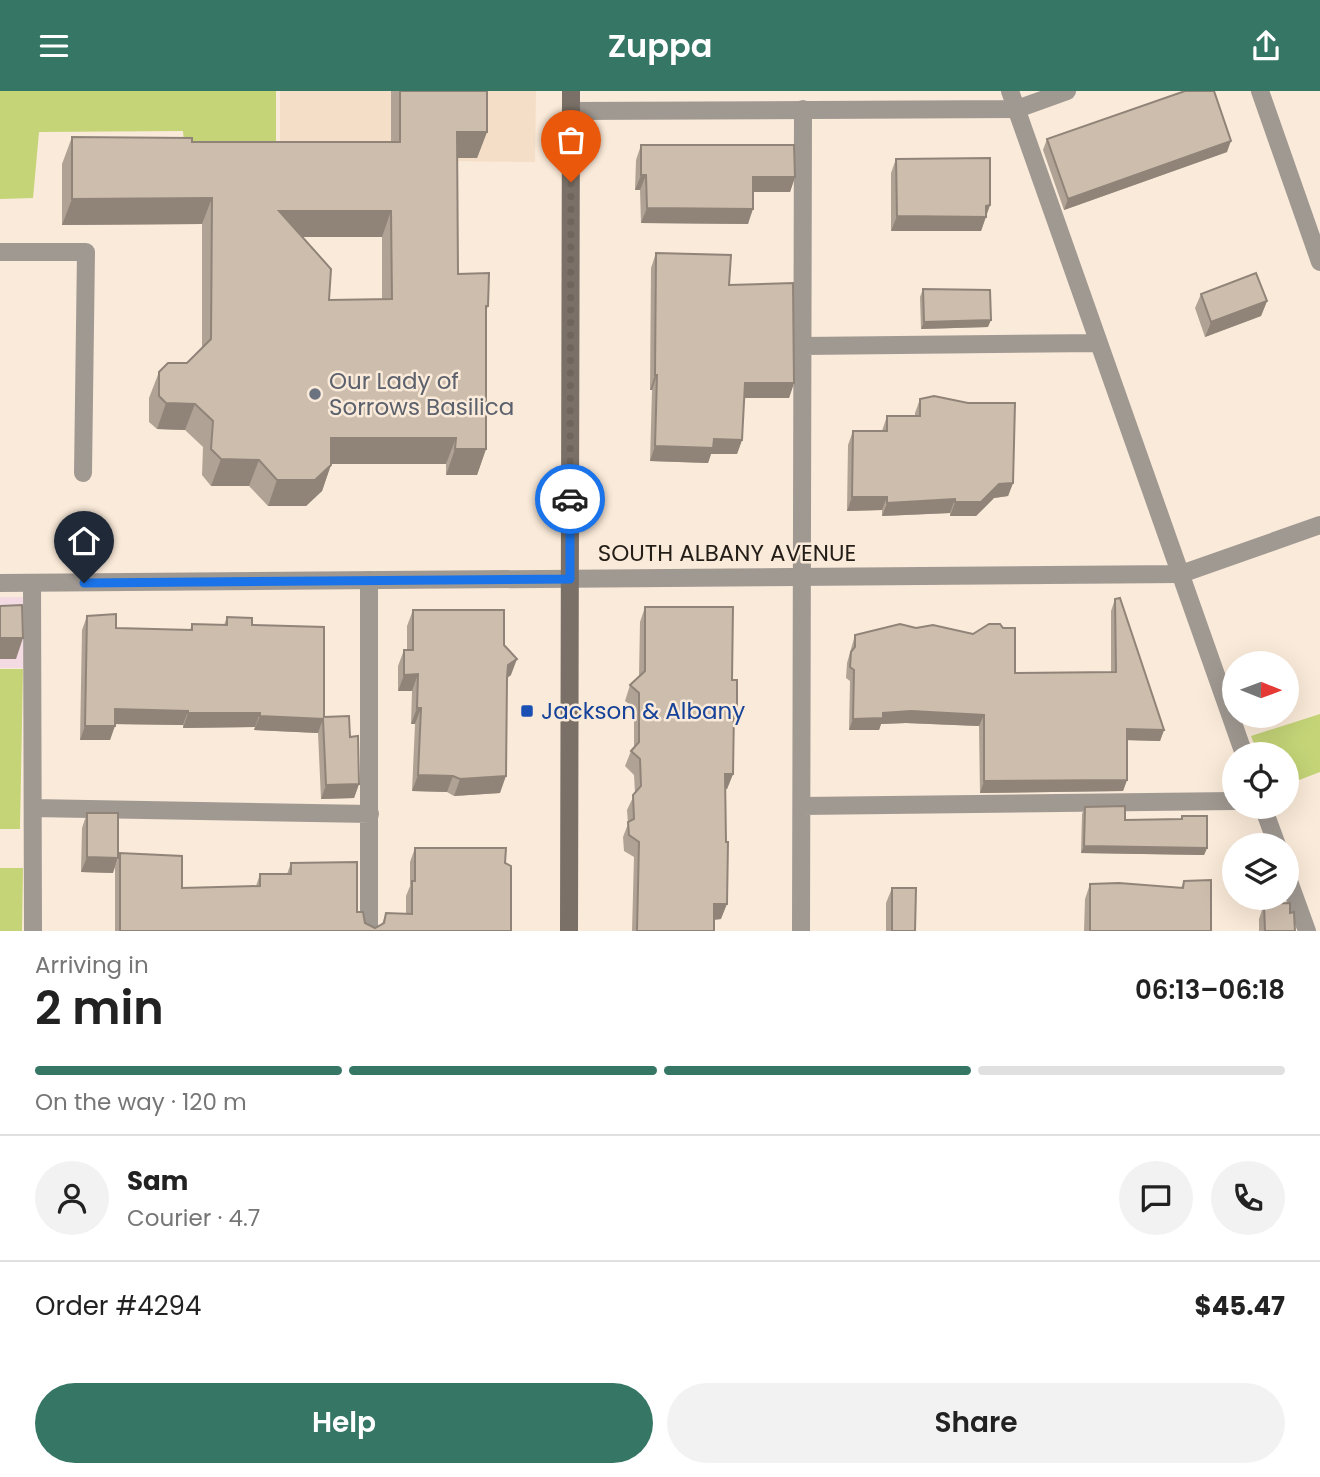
<!DOCTYPE html>
<html lang="en">
<head>
<meta charset="utf-8">
<style>
  body { margin:0; font-family:Poppins,sans-serif; background:#f2f2f2; color:#222; height:100vh; display:flex; flex-direction:column; font-size:26px; white-space:nowrap }
  * { box-sizing:border-box; margin:0 }
  p { font-size:23px; color:#767676 }
  .icon { flex:none; width:38px; height:38px; fill:none; stroke:currentColor; stroke-width:2; stroke-linecap:round; stroke-linejoin:round }
  .map { position:relative; height:840px; overflow:hidden }
  .sheet { display:flex; flex-direction:column; background:#fff; flex:1 }
  .sheet>* { flex:none }
  .needle { width:46px; rotate:91deg }
  .buttons { position:absolute; left:1222px; top:560px; display:grid; gap:14px }
  .buttons a { display:grid; place-items:center; width:77px; height:77px; border-radius:50%; background:#fff; box-shadow:0 7px 28px #0002; font-size:35px }
  .pin { position:absolute; display:grid; place-items:center; width:60px; height:60px; color:#fff; margin:-72px -30px; border-radius:50% 50% 50% 0; rotate:-45deg; box-shadow:0 0 7px #0007 }
  .pin .icon { rotate:45deg }
  .courier { position:absolute; display:grid; place-items:center; width:70px; height:70px; margin:-35px; border:5px solid #1a73e8; border-radius:50%; background:#fff; color:#222; box-shadow:0 2px 9px #0007 }
  .overview em { font-style:normal; font-weight:600 }
  .overview div { display:flex; flex-direction:column-reverse }
  .overview { display:flex; align-items:center; justify-content:space-between; height:119px; padding:0 35px }
  h1 { font-size:46px; font-weight:600; line-height:52px }
  .bar { display:grid; grid-template-columns:repeat(4,1fr); gap:10px 7px; align-content:center; height:84px; padding:0 35px }
  .bar i { height:9px; border-radius:5px; background:#e0e0e0 }
  .bar .selected { background:#357665 }
  .bar p { grid-column:span 4 }
  .line { display:flex; align-items:center; gap:18px; padding:0 35px; border-top:2px solid #e0e0e0 }
  .line div { flex:1 }
  .round { display:grid; place-items:center; flex:none; width:74px; height:74px; border-radius:37px; background:#f2f2f2 }
  .cta { display:flex; gap:14px; margin-top:auto; padding:14px 35px }
  .cta a { flex:1; height:80px; border-radius:42px; background:#357665; color:#fff; font-size:28px; font-weight:600; line-height:80px; text-align:center }
  .cta a+a { background:#f2f2f2; color:#222 }
  header { display:flex; justify-content:space-between; align-items:center; height:91px; padding:0 35px; background:#357665; color:#fff; font-size:32px; font-weight:600 }
  .map>svg:first-child { display:block }
  .commercial { fill:#f4dbe3 }
  .built { fill:#f4dec7 }
  .green { fill:#c4d477 }
  .lines { fill:none; stroke-linecap:round; stroke-linejoin:round }
  .lane { stroke:#a09992; stroke-width:18 }
  .street { stroke:#a09992; stroke-width:18 }
  .secondary { stroke:#7a7067; stroke-width:18 }
  .wall { fill:#b0a395; fill-rule:evenodd }
  .shaded-wall { fill:#908479 }
  .building { fill:#cdbdad; stroke:#908479; stroke-width:2; fill-rule:evenodd }
  .done { stroke:#6f655c; stroke-width:7; stroke-dasharray:0 12.6 }
  .route { stroke:#1a73e8; stroke-width:9 }
  .worship-dot { fill:#6b7280; stroke:#faead9; stroke-width:2.5 }
  .transit-dot { fill:#1a4fb4; stroke:#faead9; stroke-width:2.5 }
  .labels { text-anchor:middle; dominant-baseline:central; stroke-width:5; stroke-linejoin:round; paint-order:stroke }
  .worship-label { font-size:23px; fill:#5b616d; stroke:#faead9; text-anchor:start }
  .street-label { font-size:23px; fill:#241e18; stroke:#faead9 }
  .transit-label { font-size:23px; fill:#164399; stroke:#faead9; text-anchor:start }
</style>
</head>
<body>
<header><svg class="icon" aria-label="menu" viewBox="0 0 24 24"><path d="M4 6h16M4 12h16M4 18h16"/></svg>Zuppa<svg class="icon" aria-label="share" viewBox="0 0 24 24"><path d="M12 15V3M7 8l5-5 5 5M5 13v7h14v-7"/></svg></header>
<div class="map">
<svg width="1320" height="840" viewBox="0 0 1320 840">
  <rect width="100%" height="100%" fill="#faead9"/>
  <path class="commercial" d="M0,506H33V577H0Z"/>
  <path class="built" d="M280,0H536L535,71L280,68Z"/>
  <path class="green" d="M0,0H276V60L185,61L183,40L39,41L33,107L0,108Z
    M0,578H23L20,738H0Z
    M1320,623V681L1286,694V663H1258L1251,645Z
    M0,777H23L22,840H0Z"/>
  <g class="lines">
    <path class="lane" d="M1010,0L1244,663
      M0,161H86L83,382
      M803,255L1099,252
      M369,489V840
      M32,492L33,840
      M802,715L1234,710
      M1263,716L1277,754
      M33,717L370,723
      M1286,782L1307,840
      M801,840L803,18"/>
    <path class="street" d="M1260,0L1320,171
      M571,20L1017,18L1067,0
      M0,492L1181,483L1320,434"/>
    <path class="secondary" d="M569,840L571,0"/>
  </g>
  <path class="wall" d="M391,0H487V41L477,67H458V183L488,215L486,221V358L477,384H446V373H331L322,400L306,415H268L249,395H211L202,384L203,356L185,339L157,338L149,331V307L159,281L187,272L202,257V133L62,134V73L72,46L192,51H391ZM303,146H382V208L329,209Z
    M1047,48L1227,61L1064,119L1043,59Z
    M641,54L795,86L790,101H753L748,133L641,132L640,99H635L636,69Z
    M896,68L990,114L981,140H891V82Z
    M656,162L729,194L794,292L789,307H744L742,349L737,363H711L708,372L650,370L652,299H650L651,177Z
    M923,198L988,236L921,238L920,206Z
    M1201,203L1267,210L1261,225L1205,246L1195,217Z
    M920,308L1013,392L1008,405L994,407L976,425H950V422L882,425V419L847,420L848,354L853,340H882L887,325H915V322Z
    M1115,508L1164,639L1160,650L1127,649V689L1123,700L980,702L979,635L906,632L881,633L879,639H849L850,590L846,587L847,572L855,544L1015,582L1111,581V520Z
    M645,516L732,589L734,627L733,683L727,698H725L721,828L714,829V840H632L634,766L624,760L623,746L628,733L627,719L635,702L634,684L625,675L631,660L634,657V617L625,610L630,594L639,585L640,531Z
    M413,519L504,554L511,584L507,587L500,702L454,705L447,701L412,700L415,633H411L412,600H398V575L404,559H407V535Z
    M87,525L116,537L190,539L192,533L224,534L227,526L252,534L324,626L350,646L359,693L354,707L321,708L318,642L254,639L255,636L183,637V634L115,633L110,649H80L82,539Z
    M1085,716L1125,729L1181,728L1182,725L1207,757L1204,764L1081,762L1082,723Z
    M87,722L113,782L81,781L82,737Z
    M415,757L505,772L511,840H115V776L120,762L182,797L256,795L260,783H287L291,772L357,821L365,832L375,837L382,833L386,822L406,823V805L410,795V771Z
    M1184,790L1211,840H1084L1085,808L1090,793L1181,797Z
    M892,797L915,840H886V812Z
    M1264,813L1290,822L1295,840H1259V828Z"/>
  <path class="shaded-wall" d="M457,41H487L477,67H448Z
    M1231,50L1227,61L1064,119L1068,108Z
    M641,84H646L640,99H635Z
    M753,86H795L790,101H748Z
    M212,107L202,133L62,134L72,108Z
    M990,114L981,140H891L897,125Z
    M647,117L753,118L748,133L641,132Z
    M279,120H391L382,146H270Z
    M1267,210L1261,225L1205,246L1211,231Z
    M991,229L988,236L921,238L924,231Z
    M655,284H657L652,299H650Z
    M745,292H794L789,307H739Z
    M166,312L195,313L185,339L157,338Z
    M331,347H456L446,373H322Z
    M714,348L742,349L737,363H711L708,372L650,370L655,355Z
    M455,358H486L477,384H446Z
    M221,368L259,369L249,395H211Z
    M331,374L322,400L306,415H268L277,389Z
    M1013,392L1008,405L994,407L976,425H950L955,411L999,393Z
    M852,406H887L882,419L847,420Z
    M955,408L950,422L882,425L887,412Z
    M0,547H23L16,568H0Z
    M517,568L511,584L503,590L508,574Z
    M418,583L412,600H398L404,584Z
    M417,617H421L415,633H411Z
    M115,618L188,620L183,634L110,633Z
    M911,620L984,624L979,635L906,632L881,633L879,639H849L853,628L883,622Z
    M188,622H260L255,636L183,637Z
    M260,625L323,628L318,642L254,639Z
    M85,635H115L110,649H80Z
    M1127,638L1164,639L1160,650L1123,649Z
    M725,683H733L727,698H720Z
    M418,684L453,685L447,701L412,700Z
    M506,685L500,702L454,705L460,688Z
    M1127,689L1123,700L980,702L984,690Z
    M359,693L354,707L321,708L326,694Z
    M1084,755L1207,757L1204,764L1081,762Z
    M87,766L118,767L113,782L81,781Z
    M714,813H727L721,828L709,829Z"/>
  <path class="building" d="M400,0H487V41H457L458,183L489,182L488,215H486V358H455L456,347H331V374L315,389H277L259,369L221,368L211,358L213,330L195,313L166,312L159,305V281L168,272H187L211,248L212,107L72,108V46L192,47V51H400ZM279,120H391L392,208L329,209L331,178Z
    M1185,0H1214L1231,50L1068,108L1047,48Z
    M641,54H794L795,86H753V118L647,117L646,84H641Z
    M990,67V114L986,115V126L897,125L896,68Z
    M656,162L731,164L729,194L793,192L794,292H745L742,349L714,348L713,357L655,355L657,284H655Z
    M1256,182L1267,210L1211,231L1201,203Z
    M923,198L990,199L991,229L924,231Z
    M934,305L968,312H1015L1013,392L999,393L981,411H955V408L887,412V406H852L853,340H887V325H920V308Z
    M1120,507L1164,639L1127,638V689L984,690V624L911,620L883,622V627L853,628L854,579L850,576L851,561L855,556V544L900,533L916,537L933,534L973,543L989,533H1000L1003,537H1015V582L1116,581L1115,508Z
    M22,514L23,547H0V515Z
    M645,516H733L732,589H737V618H734L733,683H725L726,751H728L727,813H714V840H637L639,751L629,744L628,731L634,728L633,704L641,695L640,668L631,660L639,651V602L630,594L645,580Z
    M413,519H504V554L517,568L508,574L507,587L506,685L460,688L453,685L418,684L421,617H417L418,583L404,584V559H413Z
    M116,523V537L192,539V533L227,534V526L252,527V534L324,536V626L349,625L350,646L358,645L359,693L326,694L323,628L260,625V622H188V620L115,618V635H85L87,525Z
    M1125,715V729L1182,728V725H1207V757L1084,755L1085,716Z
    M87,722H118V767L87,766Z
    M415,757H506L505,772L511,775V840H120V762L182,765V797L260,795V783H291V772L357,771V821H363L365,832L375,837L384,832L386,822L412,823V790H415Z
    M1211,789V840H1090V793L1119,792L1183,797L1184,790Z
    M892,797H916L915,840H892Z
    M1290,812V822L1294,821L1295,840H1265L1264,813Z"/>
  <g class="lines">
    <path class="done" d="M570,408L571,91"/>
    <path class="route" d="M84,492L570,488V408"/>
  </g>
  <circle class="worship-dot" cx="315" cy="303" r="7"/>
  <rect class="transit-dot" x="520" y="613" width="14" height="14" rx="3.5"/>
  <g class="labels">
    <g class="worship-label">
      <text x="329" y="290">Our Lady of<tspan x="329" dy="26">Sorrows Basilica</tspan></text>
    </g>
    <g class="street-label">
      <text x="727" y="462">SOUTH ALBANY AVENUE</text>
    </g>
    <g class="transit-label">
      <text x="541" y="620">Jackson &amp; Albany</text>
    </g>
  </g>
</svg>
<div class="buttons">
<a><svg class="needle" viewBox="-14 -14 28 28"><path d="M0-13l5 13h-10z" fill="#e53935"/><path d="M0 13l5-13h-10z" fill="#767676"/></svg></a>
<a><svg class="icon" aria-label="locate" viewBox="0 0 24 24"><circle cx="12" cy="12" r="6"/><path d="M12 2v4M12 18v4M2 12h4M18 12h4"/></svg></a>
<a><svg class="icon" aria-label="layers" viewBox="0 0 24 24"><path d="M12 4l9 5-9 5-9-5zM3 14l9 5 9-5"/></svg></a>
</div>
<div class="pin" style="left:571px;top:91px;background:#ea580c"><svg class="icon" aria-label="bag" viewBox="0 0 24 24"><path d="M5 8h14l-1 12H6zM9 8a3 3 0 0 1 6 0"/></svg></div>
<div class="pin" style="left:84px;top:492px;background:#1f2937"><svg class="icon" aria-label="home" viewBox="0 0 24 24"><path d="M3 11l9-7 9 7M6 9v11h12V9"/></svg></div>
<div class="courier" style="left:570px;top:408px"><svg class="icon" aria-label="car" viewBox="0 0 24 24"><path d="M5 17H2v-5l4-1 3-4h7l3 4 3 1v5h-3M9 17h6M6 11h13"/><circle cx="7" cy="17" r="2"/><circle cx="17" cy="17" r="2"/></svg></div>
</div>
<section class="sheet">
<div class="overview"><div><h1>2 min</h1><p>Arriving in</p></div><em>06:13–06:18</em></div>
<div class="bar"><i class="selected"></i><i class="selected"></i><i class="selected"></i><i></i><p>On the way · 120 m</p></div>
<div class="line" style="height:126px"><a class="round"><svg class="icon" aria-label="person" viewBox="0 0 24 24"><circle cx="12" cy="8" r="4"/><path d="M4 21q1-7 8-7t8 7"/></svg></a><div><b>Sam</b><p>Courier · 4.7</p></div><a class="round"><svg class="icon" aria-label="chat" viewBox="0 0 24 24"><path d="M4 5h16v11H9l-5 4z"/></svg></a><a class="round"><svg class="icon" aria-label="phone" viewBox="0 0 24 24"><path d="M5 4h4l2 5-3 2q2 4 5 5l2-3 5 2v4C11 20 4 13 5 4z"/></svg></a></div>
<div class="line" style="height:91px"><div>Order #4294</div><b>$45.47</b></div>
<div class="cta"><a>Help</a><a>Share</a></div>
</section>
</body>
</html>
